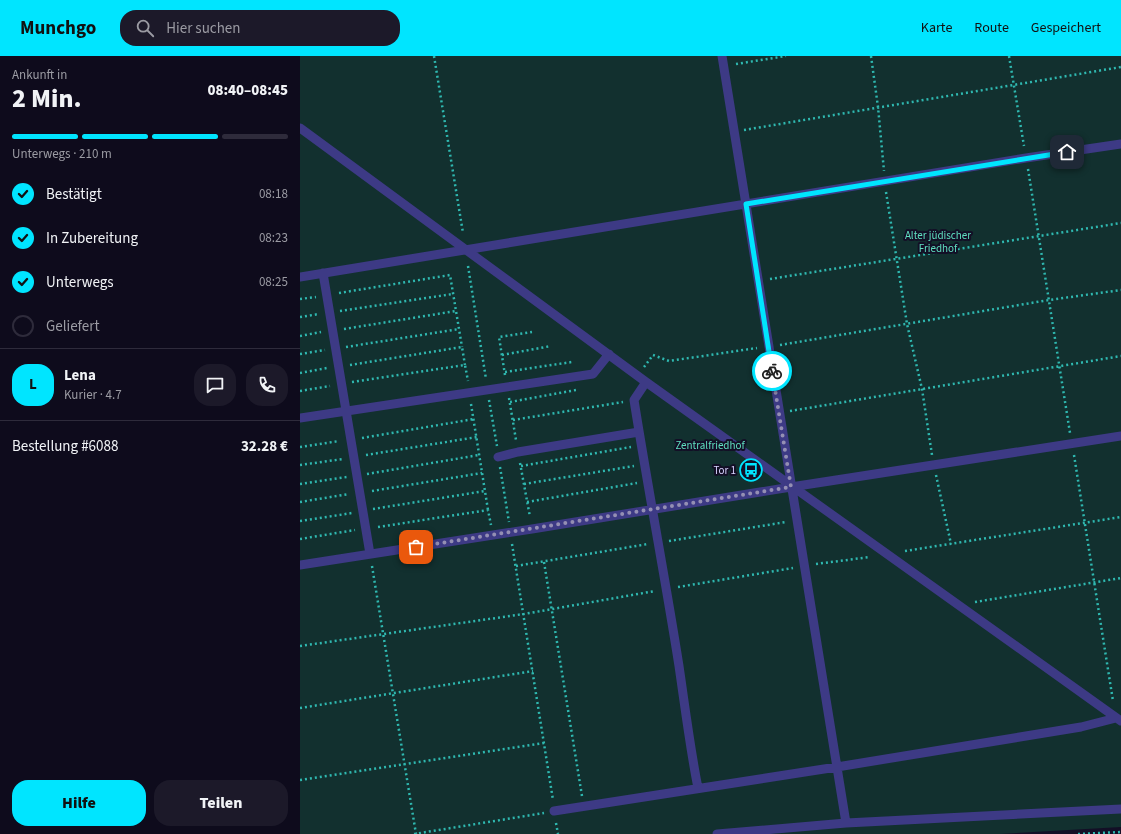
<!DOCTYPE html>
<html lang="de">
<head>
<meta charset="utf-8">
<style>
  body { margin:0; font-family:"Source Sans 3",sans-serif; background:#1c1929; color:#f1f3f6; height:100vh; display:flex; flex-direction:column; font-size:15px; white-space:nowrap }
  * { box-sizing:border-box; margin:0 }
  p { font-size:13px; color:#9b9ba3 }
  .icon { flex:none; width:22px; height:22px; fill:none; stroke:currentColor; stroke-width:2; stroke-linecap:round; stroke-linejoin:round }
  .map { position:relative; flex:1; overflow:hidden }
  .drawer { display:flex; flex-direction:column; background:#0e0b1c; width:300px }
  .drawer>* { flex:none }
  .pin { position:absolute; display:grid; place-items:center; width:34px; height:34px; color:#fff; margin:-17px; border-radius:8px; box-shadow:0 2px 6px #0006 }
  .courier { position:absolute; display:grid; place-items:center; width:40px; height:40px; margin:-20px; border:3px solid #00e5ff; border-radius:50%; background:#fff; color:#222; box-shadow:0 1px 5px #0007 }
  .headline em { font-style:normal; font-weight:800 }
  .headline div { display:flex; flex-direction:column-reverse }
  .headline { display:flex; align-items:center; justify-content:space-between; height:68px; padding:0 12px }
  h1 { font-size:26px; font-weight:800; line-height:30px }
  .bar { display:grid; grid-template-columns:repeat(4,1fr); gap:6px 4px; align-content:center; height:48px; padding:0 12px }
  .bar i { height:5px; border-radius:3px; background:#2e2b3b }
  .bar .on { background:#00e5ff }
  .bar p { grid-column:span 4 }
  .line { display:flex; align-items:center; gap:10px; padding:0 12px; border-top:1px solid #2e2b3b }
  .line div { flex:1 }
  .round { display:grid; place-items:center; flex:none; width:42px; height:42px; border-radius:16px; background:#1c1929 }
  ol { padding:0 12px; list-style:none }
  li { display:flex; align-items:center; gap:12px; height:44px }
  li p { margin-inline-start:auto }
  li .icon { padding:4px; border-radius:50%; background:#00e5ff; color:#111; stroke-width:4 }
  li:last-child { color:#9b9ba3 }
  li i { width:22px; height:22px; border:2px solid #2e2b3b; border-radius:50% }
  .action { display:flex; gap:8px; margin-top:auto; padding:8px 12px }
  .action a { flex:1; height:46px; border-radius:16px; background:#00e5ff; color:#111; font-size:16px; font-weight:800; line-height:46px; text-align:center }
  .action a+a { background:#1c1929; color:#f1f3f6 }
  header { display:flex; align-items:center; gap:24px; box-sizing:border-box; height:56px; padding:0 20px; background:#00e5ff; color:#111 }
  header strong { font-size:19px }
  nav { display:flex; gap:22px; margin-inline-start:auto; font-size:14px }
  .search { width:280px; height:36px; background:#1c1929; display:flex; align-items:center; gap:10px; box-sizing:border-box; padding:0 14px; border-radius:16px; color:#9b9ba3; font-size:15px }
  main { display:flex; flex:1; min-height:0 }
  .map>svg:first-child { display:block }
  .green { fill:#12302f }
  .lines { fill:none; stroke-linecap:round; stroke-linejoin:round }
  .path { stroke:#2fb8b0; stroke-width:2.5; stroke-dasharray:2 3; stroke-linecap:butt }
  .lane { stroke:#3d3a85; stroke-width:9 }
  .done { stroke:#948fb3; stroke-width:4; stroke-dasharray:0 7.2 }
  .route { stroke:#00e5ff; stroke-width:5 }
  .labels { text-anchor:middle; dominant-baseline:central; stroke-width:4; stroke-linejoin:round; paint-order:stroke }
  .park-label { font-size:11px; fill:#5fe0c0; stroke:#130f26 }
  .poi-label { font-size:11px; fill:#d9d4ff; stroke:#130f26; text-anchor:end }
</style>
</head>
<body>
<header>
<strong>Munchgo</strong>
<div class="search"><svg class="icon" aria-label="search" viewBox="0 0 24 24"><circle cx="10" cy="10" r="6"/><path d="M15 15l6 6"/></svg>Hier suchen</div>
<nav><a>Karte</a><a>Route</a><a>Gespeichert</a></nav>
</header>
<main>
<section class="drawer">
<div class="headline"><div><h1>2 Min.</h1><p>Ankunft in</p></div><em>08:40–08:45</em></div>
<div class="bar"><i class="on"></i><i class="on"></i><i class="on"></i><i></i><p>Unterwegs · 210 m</p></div>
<ol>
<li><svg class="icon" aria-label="check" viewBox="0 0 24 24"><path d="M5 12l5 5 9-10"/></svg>Bestätigt<p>08:18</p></li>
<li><svg class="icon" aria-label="check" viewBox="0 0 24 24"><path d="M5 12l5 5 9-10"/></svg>In Zubereitung<p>08:23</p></li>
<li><svg class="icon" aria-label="check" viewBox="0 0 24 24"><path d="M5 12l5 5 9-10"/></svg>Unterwegs<p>08:25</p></li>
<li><i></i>Geliefert</li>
</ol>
<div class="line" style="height:72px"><b class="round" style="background:#00e5ff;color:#111">L</b><div><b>Lena</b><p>Kurier · 4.7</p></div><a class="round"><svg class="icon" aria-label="chat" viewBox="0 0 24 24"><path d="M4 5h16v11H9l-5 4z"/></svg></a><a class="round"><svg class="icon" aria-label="phone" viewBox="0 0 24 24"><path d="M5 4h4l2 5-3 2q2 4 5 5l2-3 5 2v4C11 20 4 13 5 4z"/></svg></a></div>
<div class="line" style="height:52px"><div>Bestellung #6088</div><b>32.28 €</b></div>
<div class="action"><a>Hilfe</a><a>Teilen</a></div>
</section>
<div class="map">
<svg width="821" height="778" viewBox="0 0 821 778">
  <rect width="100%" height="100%" fill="#130f26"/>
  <path class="green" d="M0,0H821V771L700,778H0Z"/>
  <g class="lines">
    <path class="path" d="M134,0L163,177
      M571,0L578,51L584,115
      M709,0L724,90
      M436,8L486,0
      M444,74L821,11
      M728,113L770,377
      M586,136L607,268L622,333L632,399
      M168,210L186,323
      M470,223L821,167
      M39,237L150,219L162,291
      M0,243L16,241
      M40,255L153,238
      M0,261L19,258
      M44,273L156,255
      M0,280L21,276
      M480,289L749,244L821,234
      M46,291L159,273
      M0,298L25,294
      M202,299L251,290
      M50,309L162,291L165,309
      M344,311L353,299L369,305L457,292
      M205,316L272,306
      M0,317L27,312
      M205,319L199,281L232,276
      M52,326L165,309L168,325
      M0,335L30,330
      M209,342L216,384
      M189,344L197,390
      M210,346L276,334
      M171,348L188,454
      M490,355L821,300
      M213,364L323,346
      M62,382L174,363
      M0,391L39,385
      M66,399L177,381
      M774,399L813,645
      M220,407L230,461
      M0,409L43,403
      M221,410L331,391
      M200,411L209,466
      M67,418L179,399
      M636,419L651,488
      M0,428L47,421
      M224,428L334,410
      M72,435L182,417
      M0,446L49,438
      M227,446L337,427
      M73,453L185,435
      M0,465L52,457
      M78,471L188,454L191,469
      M0,483L55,474
      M369,485L486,466
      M212,488L253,744
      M605,495L821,461
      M244,506L282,740
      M516,508L570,501
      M72,510L116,778
      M216,510L348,488
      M378,531L493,512
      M675,546L821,522
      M0,590L224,558L355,535
      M0,652L233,615
      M0,724L244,687
      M256,767L258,778
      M114,778L244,757
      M778,778L821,776"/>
    <path class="lane" d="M422,0L546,767
      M0,72L346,326L821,665
      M23,217L70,498
      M0,221L726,102L821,88
      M346,326L334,344C348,433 365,521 379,610C385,651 390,692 398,732
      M0,362L293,318L309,298
      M198,401L218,396L339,376
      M0,509L232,473L491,431L821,380
      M254,755L537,711L781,671L816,662
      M417,778L546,767L821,753"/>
  </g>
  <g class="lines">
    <path class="done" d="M116,491L491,431L472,315"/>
    <path class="route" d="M472,315L446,148L767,96"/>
  </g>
  <defs>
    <g id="bus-ring" transform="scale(1.15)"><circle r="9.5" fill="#130f26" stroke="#00e5ff" stroke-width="1.5"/><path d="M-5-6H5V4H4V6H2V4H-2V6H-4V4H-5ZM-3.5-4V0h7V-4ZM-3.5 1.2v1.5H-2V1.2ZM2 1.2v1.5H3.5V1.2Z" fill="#00e5ff"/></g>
  </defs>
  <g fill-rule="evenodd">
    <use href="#bus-ring" x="451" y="414"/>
  </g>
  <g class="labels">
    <g class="park-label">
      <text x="638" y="179">Alter jüdischer<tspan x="638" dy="13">Friedhof</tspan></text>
      <text x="410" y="389">Zentralfriedhof</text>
    </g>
    <g class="poi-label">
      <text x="436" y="414">Tor 1</text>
    </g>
  </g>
</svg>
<div class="pin" style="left:116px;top:491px;background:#ea580c"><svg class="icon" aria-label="bag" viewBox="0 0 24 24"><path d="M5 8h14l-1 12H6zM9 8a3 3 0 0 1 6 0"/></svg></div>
<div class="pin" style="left:767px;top:96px;background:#1f2937"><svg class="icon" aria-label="home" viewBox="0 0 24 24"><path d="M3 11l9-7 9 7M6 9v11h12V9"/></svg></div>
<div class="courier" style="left:472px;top:315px"><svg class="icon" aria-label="bike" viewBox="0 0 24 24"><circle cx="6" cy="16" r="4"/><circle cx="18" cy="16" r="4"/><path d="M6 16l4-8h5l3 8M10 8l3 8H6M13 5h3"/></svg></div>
</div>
</main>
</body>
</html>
